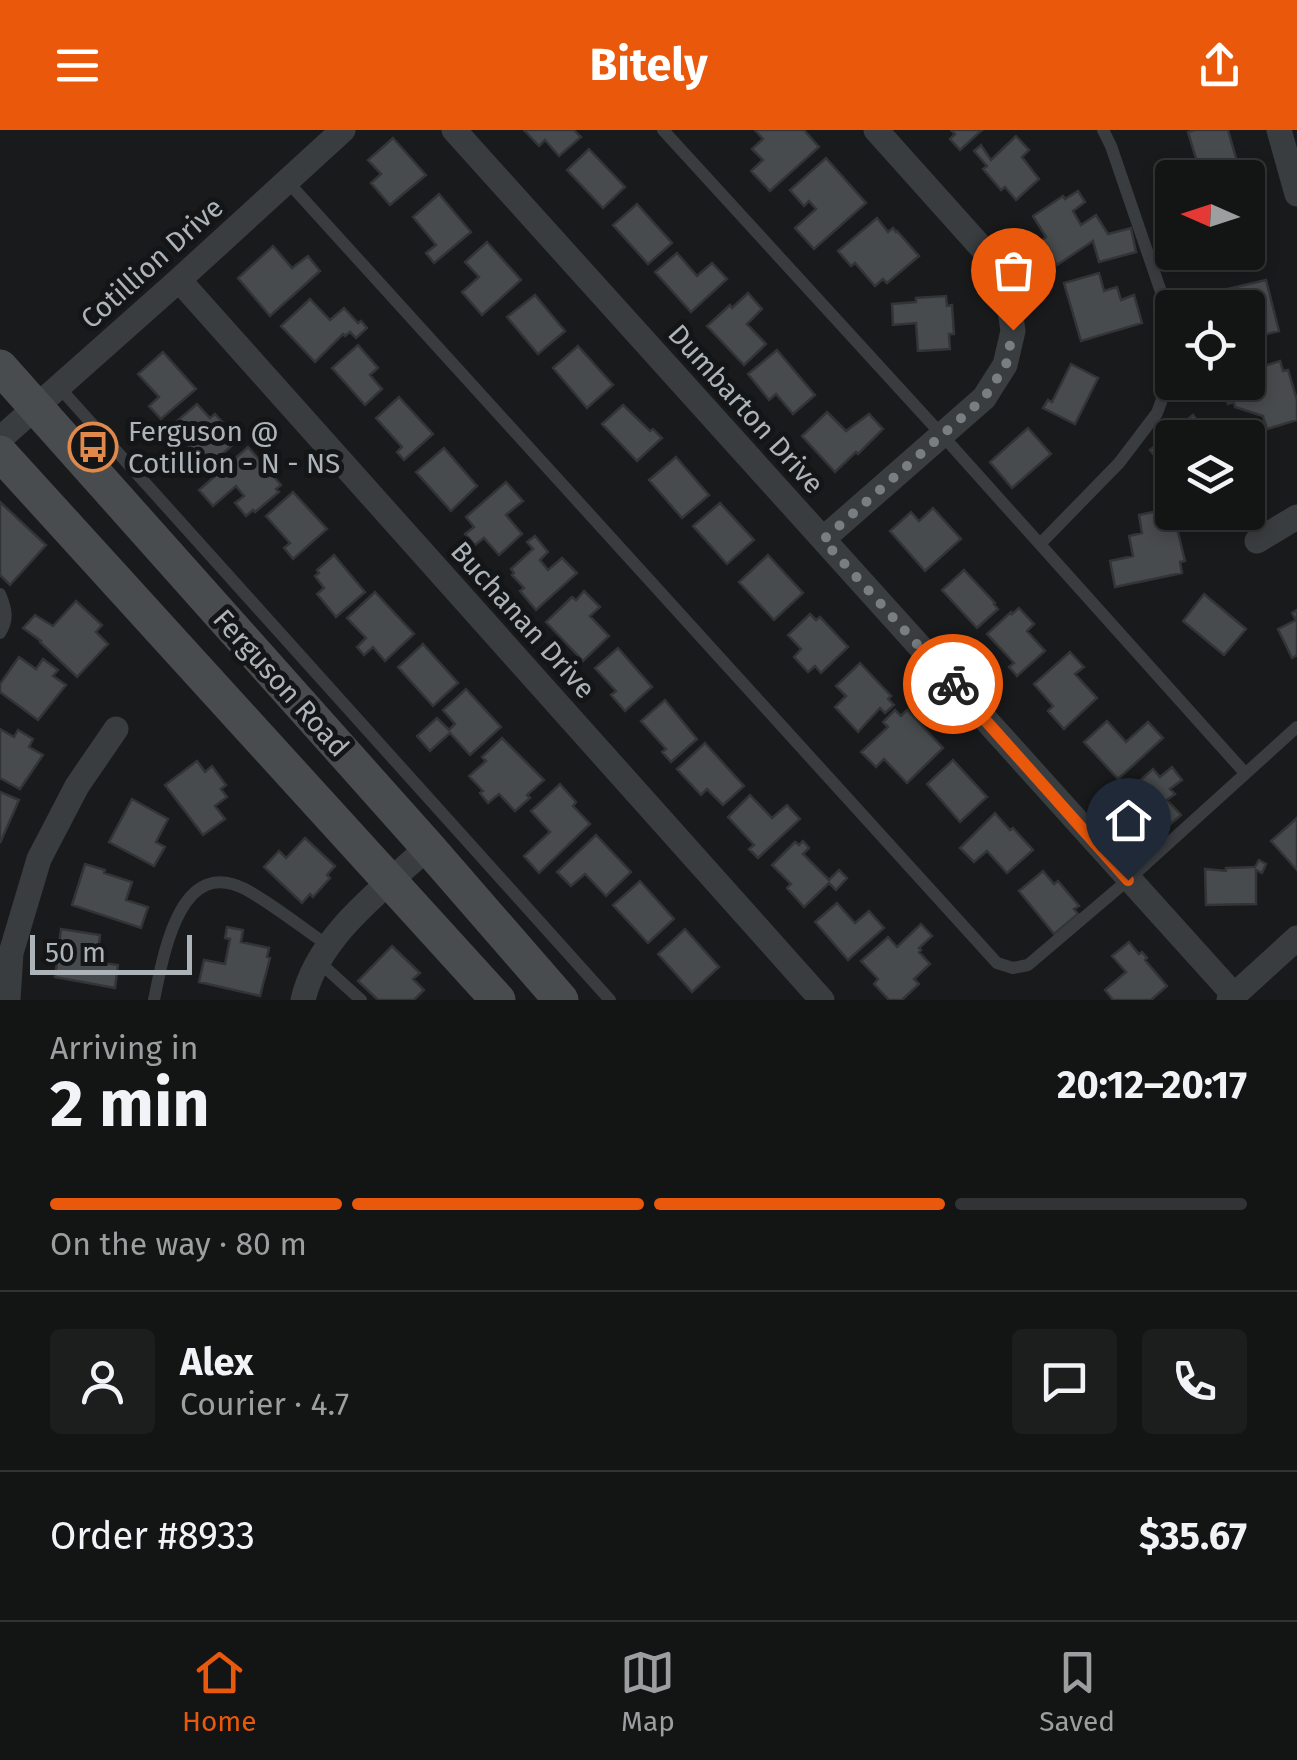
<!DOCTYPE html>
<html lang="en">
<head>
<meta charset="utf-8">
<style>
  body { margin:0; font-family:"Fira Sans",sans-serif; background:#1c1d1d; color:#f1f3f6; height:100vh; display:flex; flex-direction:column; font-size:38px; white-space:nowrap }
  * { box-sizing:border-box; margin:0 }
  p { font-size:32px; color:#9d9ea0 }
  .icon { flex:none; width:55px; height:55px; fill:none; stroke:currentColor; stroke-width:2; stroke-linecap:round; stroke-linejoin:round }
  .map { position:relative; height:870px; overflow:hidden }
  .sheet { display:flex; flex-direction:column; background:#131414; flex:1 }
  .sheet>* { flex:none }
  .needle { width:65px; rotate:273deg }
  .tools { position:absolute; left:1155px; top:30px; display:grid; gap:20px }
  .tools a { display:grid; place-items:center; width:110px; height:110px; border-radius:10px; background:#131414; box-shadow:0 5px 15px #0003,0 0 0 2px #323334; font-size:50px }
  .scale { position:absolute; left:30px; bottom:25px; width:162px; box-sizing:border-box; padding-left:10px; border:5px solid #adb4b9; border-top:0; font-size:28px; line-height:35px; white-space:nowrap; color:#adb4b9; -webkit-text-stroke:8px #141516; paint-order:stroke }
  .pin { position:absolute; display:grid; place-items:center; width:85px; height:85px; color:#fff; margin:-102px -42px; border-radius:50% 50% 50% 0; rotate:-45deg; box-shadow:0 0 10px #0007 }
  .pin .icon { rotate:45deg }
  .courier { position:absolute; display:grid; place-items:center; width:100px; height:100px; margin:-50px; border:8px solid #ea580c; border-radius:50%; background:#fff; color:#222; box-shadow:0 2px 12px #0007 }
  .head em { font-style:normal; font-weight:700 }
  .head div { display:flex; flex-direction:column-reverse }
  .head { display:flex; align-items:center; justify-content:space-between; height:170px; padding:0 50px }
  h1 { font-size:65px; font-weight:700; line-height:75px }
  .bar { display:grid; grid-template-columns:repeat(4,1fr); gap:15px 10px; align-content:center; height:120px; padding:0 50px }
  .bar i { height:12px; border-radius:8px; background:#323334 }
  .bar .current { background:#ea580c }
  .bar p { grid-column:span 4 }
  .line { display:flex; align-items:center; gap:25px; padding:0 50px; border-top:2px solid #323334 }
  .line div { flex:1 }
  .round { display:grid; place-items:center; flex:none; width:105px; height:105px; border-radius:10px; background:#1c1d1d }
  header { display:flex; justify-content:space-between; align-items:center; height:130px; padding:0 50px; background:#ea580c; color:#fff; font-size:45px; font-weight:700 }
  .tabs { display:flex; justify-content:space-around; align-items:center; height:140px; border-top:2px solid #323334; background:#131414; font-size:28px; color:#9d9ea0 }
  .tabs a { display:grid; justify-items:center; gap:5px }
  .tabs .current { color:#ea580c }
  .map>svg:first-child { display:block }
  .building { fill:#484b4d; stroke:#333437; stroke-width:2.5 }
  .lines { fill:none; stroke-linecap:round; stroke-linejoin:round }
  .lane { stroke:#3a3d40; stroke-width:12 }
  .street { stroke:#3a3d40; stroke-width:25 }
  .secondary { stroke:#494c4f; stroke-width:35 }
  .done { stroke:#797e82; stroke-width:10; stroke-dasharray:0 18 }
  .route { stroke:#ea580c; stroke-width:12 }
  .labels { text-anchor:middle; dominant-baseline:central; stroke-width:10; stroke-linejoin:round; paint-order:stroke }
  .street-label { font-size:28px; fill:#adb4b9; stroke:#141516 }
  .poi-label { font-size:28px; fill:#adb4b9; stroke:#141516; text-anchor:start }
</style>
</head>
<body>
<header><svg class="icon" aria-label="menu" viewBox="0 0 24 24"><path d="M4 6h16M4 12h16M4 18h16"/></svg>Bitely<svg class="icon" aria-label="share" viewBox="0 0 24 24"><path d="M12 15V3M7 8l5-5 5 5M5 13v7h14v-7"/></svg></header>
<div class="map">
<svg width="1297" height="870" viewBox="0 0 1297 870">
  <rect width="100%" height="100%" fill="#191a1b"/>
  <path class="building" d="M524,0H574L581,7L559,26L545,10L539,16Z
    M755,0H804L819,17L770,61L751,41L763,30L752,19L763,9Z
    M951,0H982L960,20L950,9L955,4Z
    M1195,0H1228L1240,42L1219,48H1201L1200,46L1187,48L1184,36L1197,32L1188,2Z
    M1016,6L1029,20L1022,27L1039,49L1016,70L1005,57L1001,60L983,39L987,36L974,21L981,15L991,30Z
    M393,8L426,45L390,75L371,53L381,44L368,30Z
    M589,19L625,57L603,78L567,40Z
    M826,28L866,73L814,119L795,98L816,79L809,71L804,76L790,60Z
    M1078,61L1085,72L1073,81L1081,95L1096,85L1108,104L1131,98L1136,122L1099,132L1093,111L1057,135L1041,111L1046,107L1033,86L1063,66L1065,69Z
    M439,64L471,102L434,133L426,123L436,115L413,87Z
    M637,74L672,113L648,134L613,95Z
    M877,88L888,102L893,98L896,102L897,101L919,126L887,153L883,149L875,156L855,133L851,136L838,121Z
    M1248,105L1252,123L1216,133L1214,122H1248Z
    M487,112L521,150L482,185L462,162L479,147L465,132Z
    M273,116L292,138L308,126L320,141L270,186L238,148Z
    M677,123L697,146L712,133L727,149L691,182L655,142Z
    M1099,143L1104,161L1117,157L1121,170L1134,165L1142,193L1081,211L1064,153Z
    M1266,150L1279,201L1248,209V178H1201L1198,166Z
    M748,163L762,179L747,194L766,214L744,235L707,196L730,175L732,178Z
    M535,165L565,201L538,224L507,187Z
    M946,166L947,176L952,175L954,204H949L950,219L918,221L916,193L893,195L892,174L916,172V168Z
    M310,169L330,190L344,178L358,193L361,191L367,198L356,208L350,202L345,206L343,204L315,232L281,196Z
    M358,215L378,238L370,245L382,259L365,275L332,238Z
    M578,216L613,255L587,278L553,238Z
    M777,220L815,265L793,284L776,264L769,270L748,244Z
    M163,222L196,259L161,289L149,276L159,267L138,244Z
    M1280,231L1283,241L1288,240L1297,270V290L1267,299L1263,286L1235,277L1234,272L1228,274L1221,252H1248V241Z
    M1071,234L1098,248L1075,294L1043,278L1048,270L1052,272Z
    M399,267L433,304L404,330L397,322L402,317L376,288Z
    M197,274L210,288L215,284L238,310L208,337L171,296Z
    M623,275L650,301L653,299L662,308L637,331L602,294Z
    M827,282L846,301L869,284L883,299L858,324L856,322L835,342L802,306Z
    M1193,285L1211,308H1172V348L1150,320Z
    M1028,298L1051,324L1012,358L990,332Z
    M248,317L281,355L276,359L279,362L255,382L253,380L246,386L235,373L244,366L236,356L213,376L199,360Z
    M444,318L477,356L451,381L416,342Z
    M676,327L709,365L682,388L649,350Z
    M506,352L523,371L506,385L522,404L499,425L484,408L475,415L465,404L474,397L466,387Z
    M293,362L327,399L293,429L284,418L290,413L266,386Z
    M0,372L46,415L10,455L0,445Z
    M720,373L754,410L727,434L693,396Z
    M933,378L961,409L925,441L890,401L911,382L919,391Z
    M1172,378L1185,431L1180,432L1182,443L1115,457L1110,431L1133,426L1129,406L1142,403L1139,385Z
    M535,406L548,422L540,430L548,440L562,428L577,443L536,480L520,461L524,458L512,445L514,443L511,439L533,419L527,412Z
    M334,425L365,462L336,487L317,464L324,458L315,446L319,443L317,440Z
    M768,425L803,463L774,490L739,452Z
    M964,440L995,473L994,474L998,479L977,498L942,460Z
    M584,461L600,477L590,486L609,506L583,531L546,492L572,467L576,470Z
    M375,462L414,504L385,531L373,517L364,525L357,517L366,508L347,488Z
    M1204,464L1246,499L1224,525L1183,491Z
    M76,471L102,495L96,502L108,514L77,547L40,512L41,511L23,498L35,485L53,496Z
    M1019,478L1034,494L1027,501L1045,521L1017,546L1009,537L1014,533L987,504L1011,482L1012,484Z
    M1297,480V525L1292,528L1278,499L1296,490L1292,483Z
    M810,484L816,490L820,487L848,517L821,543L815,536L808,542L794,527L801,519L788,505Z
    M423,514L458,553L433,576L398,537Z
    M618,518L652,557L625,581L611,565L616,561L595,538Z
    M1070,522L1084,537L1075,544L1097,568L1064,599L1048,581L1053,576L1034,554Z
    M19,527L36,539L43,529L58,540L53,546L66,555L38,590L0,562V554Z
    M860,533L891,566L888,569L894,575L885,583L880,578L858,602L835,577L846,566L836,556Z
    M466,559L501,597L470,625L450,603L430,621L417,606L437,588L449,600L455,594L443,580Z
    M665,570L697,609L671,632L662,622L666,619L641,591Z
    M895,580L901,586L907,580L943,618L907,653L884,629L876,637L861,622L888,597L883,592Z
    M1107,591L1126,612L1148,592L1163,608L1118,649L1084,612Z
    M0,599L14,607L18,600L33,609L29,617L43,625L20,659L0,648Z
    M502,608L544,650L527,665L530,668L515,681L499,664L488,673L480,663L483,661L469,646L486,631L482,627Z
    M705,613L744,656L723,675L707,659L701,665L677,639Z
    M953,630L987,667L960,692L927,654Z
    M197,631L205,642L212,636L226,655L221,659L227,667L215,676L225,689L203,705L165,655Z
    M1172,637L1182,650L1170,659L1175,664L1167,670L1181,685L1157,706L1143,689L1147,686L1127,662L1153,639L1160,647Z
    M560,654L576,672L573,676L590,694L539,743L524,726L550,702L531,681Z
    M0,662L19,670L0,713Z
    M750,665L772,688L787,675L800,689L758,728L749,719L754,715L728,687Z
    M132,669L168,689L156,712L165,717L154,736L109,712Z
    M995,683L1010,700L1013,698L1033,720L1007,743L987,721L974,732L960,718Z
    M1297,688V740L1271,711Z
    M596,705L631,742L606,766L585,744L571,756L557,742Z
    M305,708L335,736L327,745L330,748L313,767L310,764L302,773L264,737L279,721L286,728Z
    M803,711L809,718L803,724L829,750L839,740L847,748L836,760L829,753L804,777L787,758L791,754L772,735L795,712L799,715Z
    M1259,730L1266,734L1262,743L1256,740V774L1206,775L1205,739L1226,741V738L1255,737Z
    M85,734L105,740L104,743L132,752L126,770L148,777L141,798L72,775Z
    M1043,741L1054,754L1058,751L1079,776L1074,779L1078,784L1054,804L1019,761Z
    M640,751L674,789L648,813L613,775Z
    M837,773L855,793L869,781L884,798L848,830L815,792Z
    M921,794L932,806L919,818L921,820L919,822L930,834L914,849L919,854L902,870H889L874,854L878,849L861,831L888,807L897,817Z
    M227,797L243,800L241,812L269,818L267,827L270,828L260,866L199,852L204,830L225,834L230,809L225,808Z
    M61,799L100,805L97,832L118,835L115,858L55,847Z
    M685,799L719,837L692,862L658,824Z
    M1129,812L1139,824L1142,822L1147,828L1145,830L1167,856L1151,870H1113L1105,860L1126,842L1112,826Z
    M392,816L420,843L413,849L424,860L414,870H378L358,851Z"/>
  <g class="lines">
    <path class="lane" d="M663,0L942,305L1245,643
      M1103,0L1111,16L1172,194
      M287,51L997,833L1013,838L1028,835L1128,750L1297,597
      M58,256L610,870
      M1040,414L1119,333L1157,283L1172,242
      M0,464C6,478 9,489 0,503
      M318,831L361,870
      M154,870C163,827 179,725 245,759C273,774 302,798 329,816"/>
    <path class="street" d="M454,0L1234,865
      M1279,0L1297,64
      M179,150L822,870
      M0,309L179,150L343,0
      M823,409L984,268L1005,235L1013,201L1007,160L989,126L876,0
      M1257,411L1297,387
      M8,870L11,823L39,729L77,656L116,599
      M303,870C318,805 382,760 428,717
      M1229,870L1297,808"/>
    <path class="secondary" d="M0,237L428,717L561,870
      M0,323L498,870"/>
  </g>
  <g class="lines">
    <path class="done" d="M953,554L823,410L984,268L1006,235L1013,200"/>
    <path class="route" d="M953,554L1128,750"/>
  </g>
  <defs>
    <g id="bus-ring" transform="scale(2.5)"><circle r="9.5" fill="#141516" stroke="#e0894b" stroke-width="1.5"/><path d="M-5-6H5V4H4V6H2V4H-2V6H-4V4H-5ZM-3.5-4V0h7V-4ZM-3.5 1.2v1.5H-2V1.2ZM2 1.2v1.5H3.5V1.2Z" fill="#e0894b"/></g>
  </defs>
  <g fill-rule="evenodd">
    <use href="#bus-ring" x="93" y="317"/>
  </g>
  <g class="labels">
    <g class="street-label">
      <text transform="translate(152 133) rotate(-42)">Cotillion Drive</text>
      <text transform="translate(746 279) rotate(48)">Dumbarton Drive</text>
      <text transform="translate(523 490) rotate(48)">Buchanan Drive</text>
      <text transform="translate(281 553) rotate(48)">Ferguson Road</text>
    </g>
    <g class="poi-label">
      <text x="128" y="301">Ferguson @<tspan x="128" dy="32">Cotillion - N - NS</tspan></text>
    </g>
  </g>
</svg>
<div class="tools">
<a><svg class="needle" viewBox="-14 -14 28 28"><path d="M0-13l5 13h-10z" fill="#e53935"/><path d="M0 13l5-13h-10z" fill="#9d9ea0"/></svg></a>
<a><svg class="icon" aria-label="locate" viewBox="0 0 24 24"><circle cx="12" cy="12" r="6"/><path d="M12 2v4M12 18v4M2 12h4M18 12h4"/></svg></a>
<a><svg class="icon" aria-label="layers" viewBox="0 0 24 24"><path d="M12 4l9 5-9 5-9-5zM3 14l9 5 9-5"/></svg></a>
</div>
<div class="scale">50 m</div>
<div class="pin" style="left:1013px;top:200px;background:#ea580c"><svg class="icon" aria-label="bag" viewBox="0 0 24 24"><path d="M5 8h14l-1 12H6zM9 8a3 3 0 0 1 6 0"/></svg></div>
<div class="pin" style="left:1128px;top:750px;background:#1f2937"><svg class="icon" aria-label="home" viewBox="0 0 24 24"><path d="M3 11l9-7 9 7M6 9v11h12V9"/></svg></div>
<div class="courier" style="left:953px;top:554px"><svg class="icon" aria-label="bike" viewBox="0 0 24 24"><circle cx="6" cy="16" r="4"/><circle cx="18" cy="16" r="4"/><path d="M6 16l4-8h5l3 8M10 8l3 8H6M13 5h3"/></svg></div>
</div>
<section class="sheet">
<div class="head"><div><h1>2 min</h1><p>Arriving in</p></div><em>20:12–20:17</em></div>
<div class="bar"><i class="current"></i><i class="current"></i><i class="current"></i><i></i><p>On the way · 80 m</p></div>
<div class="line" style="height:180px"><a class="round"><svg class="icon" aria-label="person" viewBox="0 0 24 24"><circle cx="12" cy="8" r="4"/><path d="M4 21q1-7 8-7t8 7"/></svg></a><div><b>Alex</b><p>Courier · 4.7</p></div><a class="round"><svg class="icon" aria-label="chat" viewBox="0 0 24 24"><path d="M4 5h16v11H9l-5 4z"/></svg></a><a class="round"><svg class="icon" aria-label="phone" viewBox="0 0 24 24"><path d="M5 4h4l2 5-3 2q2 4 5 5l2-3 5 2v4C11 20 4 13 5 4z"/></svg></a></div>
<div class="line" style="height:130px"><div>Order #8933</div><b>$35.67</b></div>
</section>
<nav class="tabs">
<a class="current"><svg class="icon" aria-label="home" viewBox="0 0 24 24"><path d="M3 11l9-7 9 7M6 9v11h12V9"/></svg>Home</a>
<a><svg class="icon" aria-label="map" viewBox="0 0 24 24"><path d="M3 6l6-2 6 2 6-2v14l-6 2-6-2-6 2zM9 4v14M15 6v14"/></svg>Map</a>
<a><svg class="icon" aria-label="saved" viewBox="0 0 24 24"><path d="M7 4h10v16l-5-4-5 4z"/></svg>Saved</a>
</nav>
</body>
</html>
